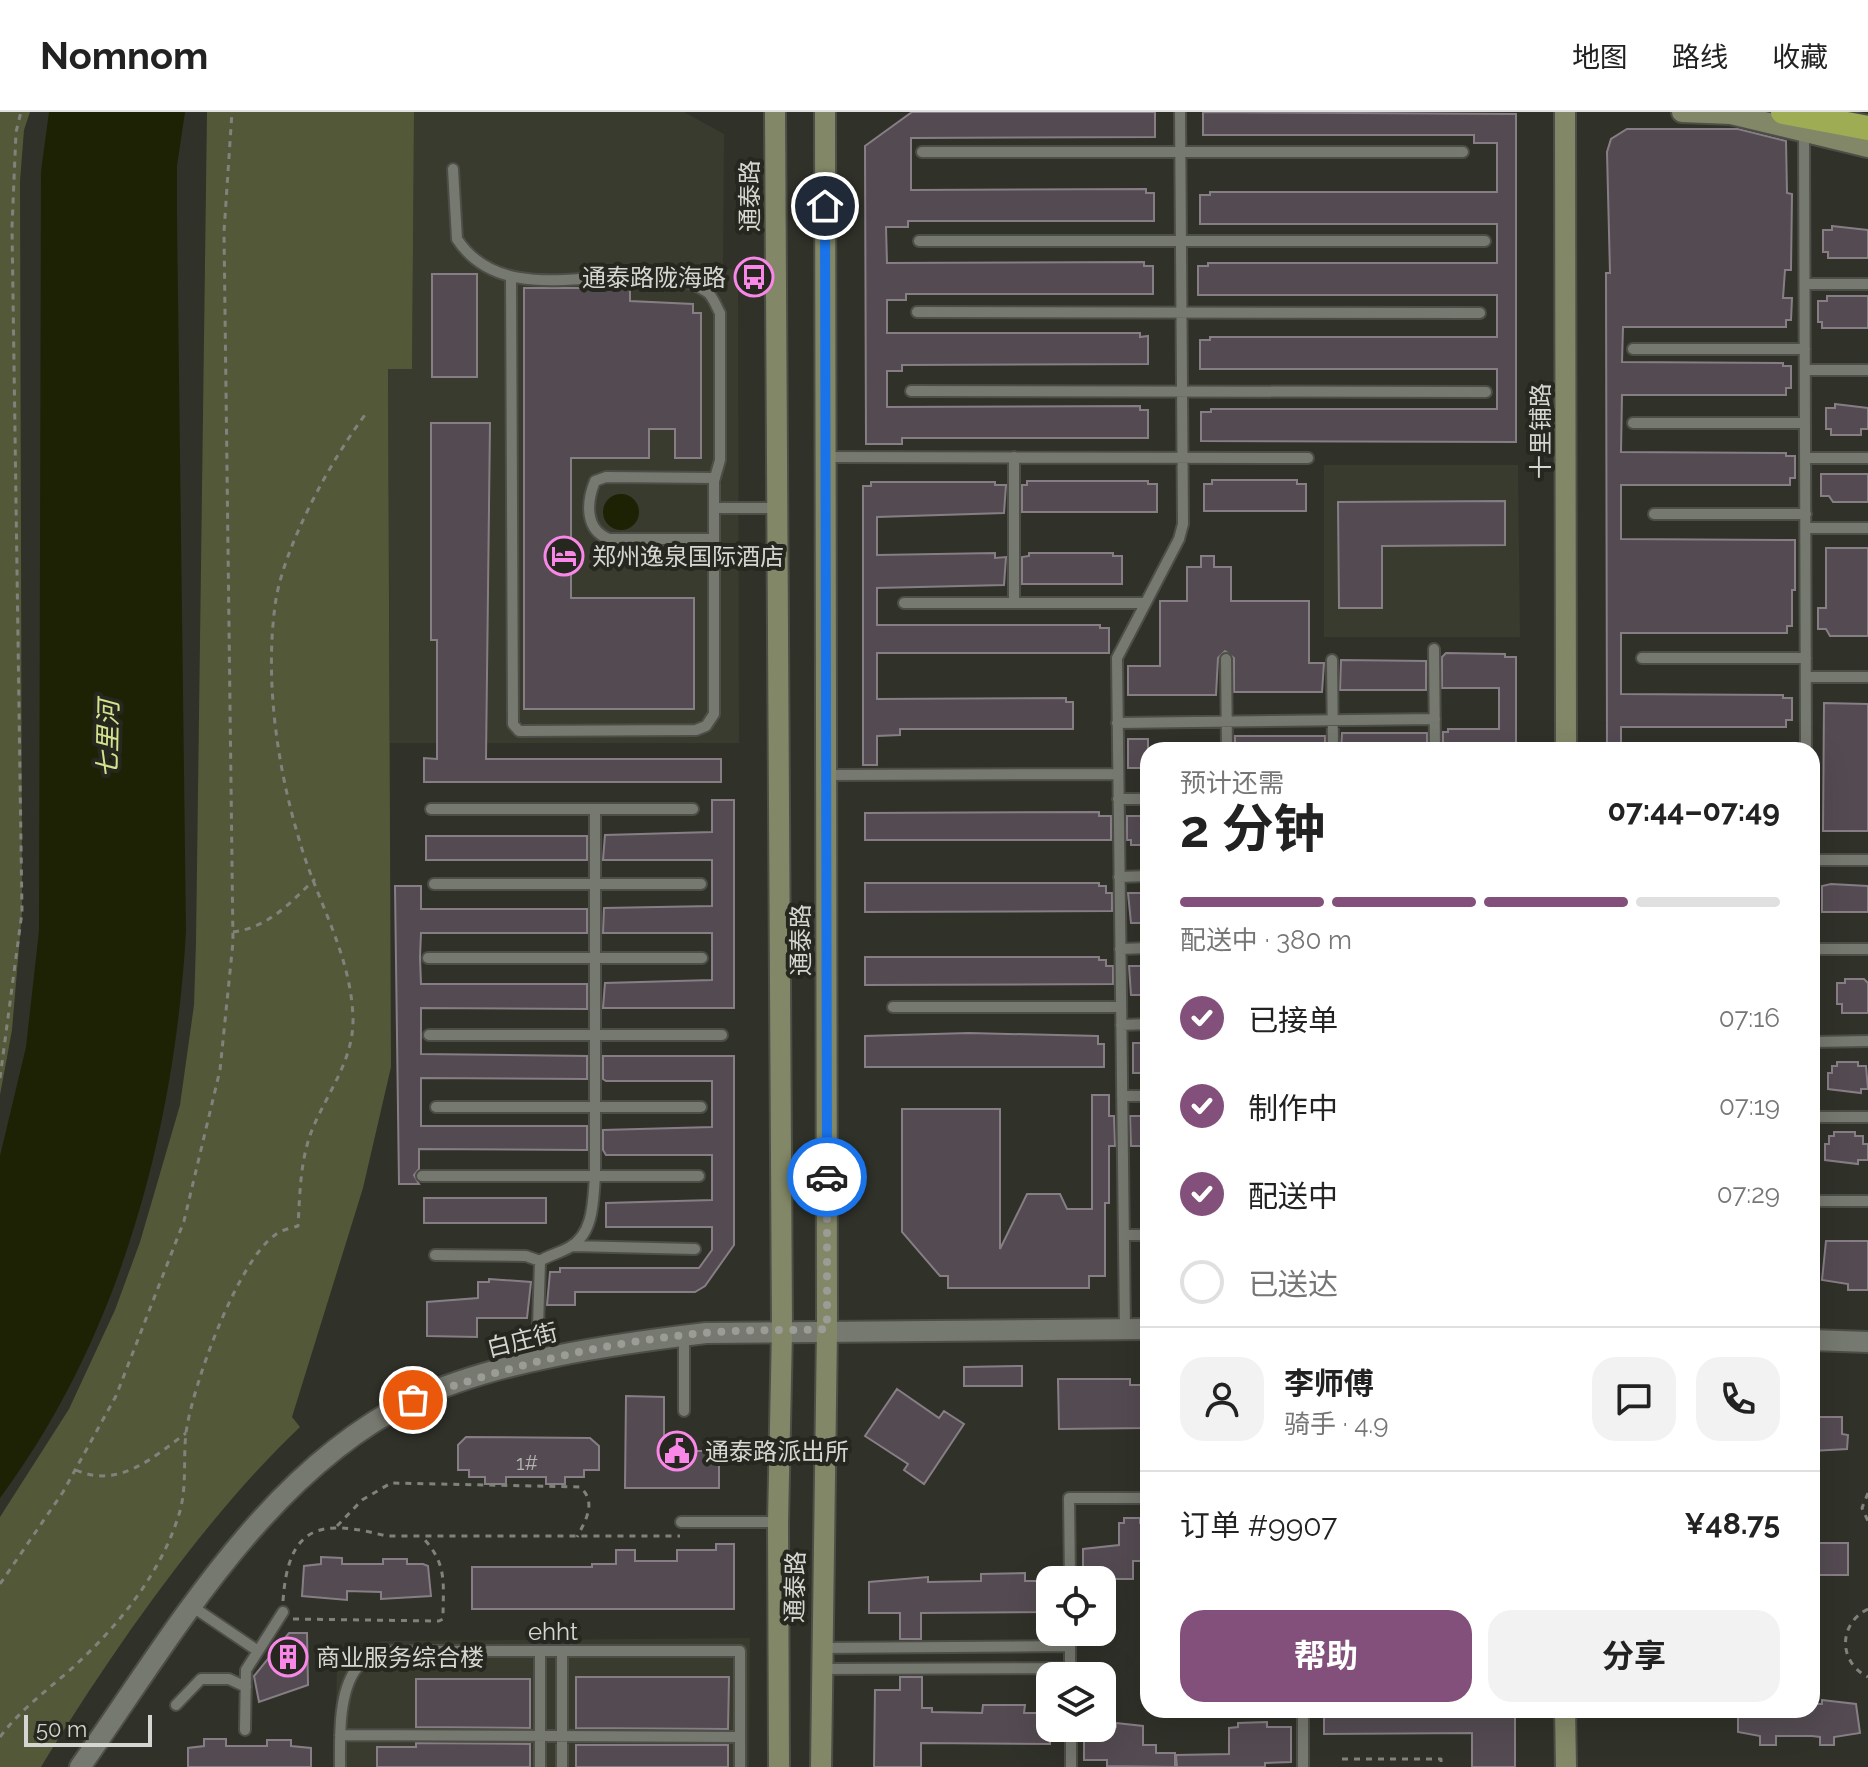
<!DOCTYPE html>
<html lang="zh">
<head>
<meta charset="utf-8">
<style>
  body { margin:0; font-family:Raleway,"Noto Sans SC",sans-serif; background:#f2f2f2; color:#222; height:100vh; display:flex; flex-direction:column; font-size:30px; white-space:nowrap }
  * { box-sizing:border-box; margin:0 }
  p { font-size:26px; color:#767676 }
  .icon { flex:none; width:44px; height:44px; fill:none; stroke:currentColor; stroke-width:2; stroke-linecap:round; stroke-linejoin:round }
  .map { position:relative; flex:1; overflow:hidden }
  .details { position:absolute; left:1140px; top:630px; width:680px; height:976px; display:flex; flex-direction:column; background:#fff; border-radius:24px; box-shadow:0 8px 32px #0002 }
  .details>* { flex:none }
  .fabs { position:absolute; left:1036px; top:1454px; display:grid; gap:16px }
  .fabs a { display:grid; place-items:center; width:80px; height:80px; border-radius:16px; background:#fff; box-shadow:0 8px 32px #0002; font-size:40px }
  .scale { position:absolute; left:24px; bottom:20px; width:128px; box-sizing:border-box; padding-left:8px; border:4px solid #d5d6d1; border-top:0; font-size:22px; line-height:28px; white-space:nowrap; color:#d5d6d1; -webkit-text-stroke:6px #26281f; paint-order:stroke }
  .pin { position:absolute; display:grid; place-items:center; width:68px; height:68px; color:#fff; margin:-34px; border:4px solid #fff; border-radius:50%; box-shadow:0 2px 8px #0007 }
  .courier { position:absolute; display:grid; place-items:center; width:80px; height:80px; margin:-40px; border:6px solid #1a73e8; border-radius:50%; background:#fff; color:#222; box-shadow:0 2px 10px #0007 }
  .headline em { font-style:normal; font-weight:700 }
  .headline div { display:flex; flex-direction:column-reverse }
  .headline { display:flex; align-items:center; justify-content:space-between; height:136px; padding:0 40px }
  h1 { font-size:52px; font-weight:700; line-height:60px }
  .bar { display:grid; grid-template-columns:repeat(4,1fr); gap:12px 8px; align-content:center; height:96px; padding:0 40px }
  .bar i { height:10px; border-radius:6px; background:#e0e0e0 }
  .bar .selected { background:#834f7b }
  .bar p { grid-column:span 4 }
  .line { display:flex; align-items:center; gap:20px; padding:0 40px; border-top:2px solid #e0e0e0 }
  .line div { flex:1 }
  .round { display:grid; place-items:center; flex:none; width:84px; height:84px; border-radius:24px; background:#f2f2f2 }
  ol { padding:0 40px; list-style:none }
  li { display:flex; align-items:center; gap:24px; height:88px }
  li p { margin-inline-start:auto }
  li .icon { padding:8px; border-radius:50%; background:#834f7b; color:#fff; stroke-width:4 }
  li:last-child { color:#767676 }
  li i { width:44px; height:44px; border:4px solid #e0e0e0; border-radius:50% }
  .cta { display:flex; gap:16px; margin-top:auto; padding:16px 40px }
  .cta a { flex:1; height:92px; border-radius:24px; background:#834f7b; color:#fff; font-size:32px; font-weight:700; line-height:92px; text-align:center }
  .cta a+a { background:#f2f2f2; color:#222 }
  header { display:flex; align-items:center; gap:48px; box-sizing:border-box; height:112px; padding:0 40px; background:#fff; border-bottom:2px solid #e0e0e0 }
  header strong { font-size:38px }
  nav { display:flex; gap:44px; margin-inline-start:auto; font-size:28px }
  .map>svg:first-child { display:block }
  .built { fill:#383b2d }
  .green { fill:#535938 }
  .water { fill:#1e2205 }
  .building { fill:#534b51; stroke:#877e85; stroke-width:2 }
  .lines { fill:none; stroke-linecap:round; stroke-linejoin:round }
  .lane-casing { stroke:#4d4e47; stroke-width:14 }
  .street-casing { stroke:#4d4e47; stroke-width:24 }
  .secondary-casing { stroke:#4d4e47; stroke-width:24 }
  .highway-casing { stroke:#4d4e47; stroke-width:28 }
  .path { stroke:#81827c; stroke-width:3; stroke-dasharray:6 6; stroke-linecap:butt }
  .lane { stroke:#76796f; stroke-width:10 }
  .street { stroke:#76796f; stroke-width:20 }
  .secondary { stroke:#828867; stroke-width:20 }
  .highway { stroke:#9eac53; stroke-width:24 }
  .done { stroke:#9b9c96; stroke-width:8; stroke-dasharray:0 14.4 }
  .route { stroke:#1a73e8; stroke-width:10 }
  .labels { text-anchor:middle; dominant-baseline:central; stroke-width:8; stroke-linejoin:round; paint-order:stroke }
  .number-label { font-size:20px; fill:#b4b3b1 }
  .street-label { font-size:24px; fill:#d5d6d1; stroke:#26281f }
  .poi-label { font-size:24px; fill:#d5d6d1; stroke:#26281f; text-anchor:start }
  .water-label { font-size:26px; font-style:italic; fill:#d4e38e; stroke:#26281f }
</style>
</head>
<body>
<header>
<strong>Nomnom</strong>
<nav><a>地图</a><a>路线</a><a>收藏</a></nav>
</header>
<div class="map">
<svg width="1868" height="1655" viewBox="0 0 1868 1655">
  <rect width="100%" height="100%" fill="#303129"/>
  <path class="built" d="M414,0H684L724,22L723,157L738,158L739,631H390L388,257L412,256Z
    M1324,353H1518L1520,525H1324Z
    M750,1526L749,1655H334L337,1556L363,1534L382,1529Z"/>
  <path class="green" d="M0,0H30L24,18L20,69L22,800L12,918L0,983Z
    M207,0H414L412,257H388L391,955L363,1076L292,1305L300,1315C204,1406 110,1542 41,1655H0V1405L69,1297L115,1198L140,1130L180,993L194,893L196,831Z"/>
  <path class="water" d="M49,0H185L177,54V106L186,819C175,1017 120,1225 0,1386V1044L26,935L39,819L41,59Z
    M603 400a18 18 0 1 1 36 0a18 18 0 1 1-36 0Z"/>
  <path class="building" d="M912,0H1155V25L911,26V78L1146,77V81H1154V109H908V115H886L887,151L1144,150V154H1153V182H906V188H887V221H1140V225L1148,224V252L902,253V259H887V295L1140,294V298H1148V326H902V332H866L865,34Z
    M1203,0L1516,2V330L1201,329V300H1211V297H1497V257H1200V228H1210V225H1497V183H1198V154H1208V151H1497V112H1200V83H1210V80H1497V31H1474V23H1203Z
    M1627,17H1738L1786,29L1787,81L1792,82L1791,158H1785L1783,186H1792L1791,208H1786V215H1623L1622,250L1783,251V254H1791V276H1786V283H1622L1621,340L1786,341V344H1795V366H1790V373H1621V427L1795,428V478H1792V514H1787V521H1621V582L1783,583V586H1792V608H1786V615H1621V638H1607L1606,161H1610L1607,40L1611,27Z
    M1832,114L1868,118V146H1828V140H1823V118H1832Z
    M432,162H477V265H432Z
    M524,176H630V189L693,192V201H701V346H675V317H649V346H571V486H694V597H524Z
    M1827,184H1868V216H1822V210H1818V189H1827Z
    M1835,292L1868,296V317H1861V323H1831V317H1826V296H1835Z
    M431,311H490L486,647H721V670H424V646L437,647V528H431Z
    M1821,362H1868V390H1833L1829,384H1821Z
    M1212,368H1297V372H1306V399H1204V372H1212Z
    M1027,369H1148V372H1157V400H1022V373H1027Z
    M871,370H995V373H1006L1004,401L877,405V443L995,441V446L1006,445L1004,473L877,476V513H1100V516H1109V541H877V587L1066,586V590H1073V617H900V623L877,624V653H863V374H871Z
    M1505,389V433L1382,434V496H1339L1338,390Z
    M1826,436H1868V524H1830L1826,517H1818V496H1826Z
    M1029,441H1113V444H1122V472H1022V445L1029,444Z
    M1201,444H1214V455H1231V489H1309V551H1324L1322,580H1234V546L1225,539L1218,546L1216,583H1128V554H1160V489H1187V455H1201Z
    M1446,541L1505,542V545H1516V638H1443V620H1448V617H1499V576H1442V545Z
    M1341,548L1426,549V578H1340Z
    M1824,591L1868,592V719H1823Z
    M1342,621H1427V638H1341Z
    M1235,624H1325V638H1235Z
    M1128,627H1148V656H1128Z
    M712,688H734V896H603L605,871L712,868V821H603L604,796L712,794V748H603L605,723L712,720Z
    M1099,700V704H1111V728H865V701Z
    M1127,704H1148V733H1131V728H1127Z
    M426,724H587V748H426Z
    M865,771H1099V774H1106V781H1112V799L865,800Z
    M1831,772L1868,774V800H1822V774Z
    M395,774H421V797H587V821H421L420,845L421,872H587V897L421,896V942L587,944V967L421,966V1014H587V1038L419,1037V1057L414,1063L419,1072H399Z
    M1128,781H1148V811H1131Z
    M865,845H1099V848H1106V854H1113V872L865,873Z
    M1129,854H1148V883H1131Z
    M1845,867H1864L1868,871V901H1842V892H1837V871H1845Z
    M969,921L1098,924V932H1104V955H865V924Z
    M1133,931H1148V961H1133Z
    M603,944H734V1133L705,1174L695,1180H575V1193H547L550,1160H560V1156H699L712,1138V1115H606V1091L712,1088V1043H606L603,1038V1018L712,1015V969H606L603,967Z
    M1837,950H1858V954H1866L1868,977H1861V981L1828,977V961H1832V954H1837Z
    M1092,983H1109V1004H1114L1115,1034H1109V1091H1105V1164H1089V1176H948V1164H940L902,1120V997H1000V1137L1027,1082H1060L1067,1097H1092Z
    M1130,1004H1148V1034H1131Z
    M1834,1020H1855V1024H1863V1032H1868V1048H1858V1052L1825,1048V1032H1829V1024H1834Z
    M424,1086H546V1111H424Z
    M1826,1129H1868V1178H1848V1172L1822,1168Z
    M489,1167L531,1170L527,1206H477V1225L427,1224V1190L478,1186V1170H489Z
    M1022,1254V1274H964V1255Z
    M1058,1267H1130V1273H1148V1316L1059,1317Z
    M897,1277L939,1306L944,1299L964,1312L924,1372L904,1358L908,1352L865,1324Z
    M626,1284L664,1285V1339H719V1376H625Z
    M1812,1305H1842V1322L1848,1323L1847,1337L1812,1339Z
    M466,1325L590,1326L599,1334V1358H584V1365H565V1372H546V1365H506V1372H485V1365H469V1358H458V1333Z
    M1124,1406H1140V1411H1148V1449H1133V1467H1083V1437L1119,1433V1411H1124Z
    M1812,1431H1848V1463H1812Z
    M716,1432H734V1497H472V1455H592V1452H616V1438H635V1449H677V1438H716Z
    M321,1445L342,1446V1452H383V1447H407V1452H423L428,1454L431,1484L381,1487V1480L347,1479V1488L302,1484L304,1454L321,1452Z
    M1025,1461V1469H1050V1500L921,1501V1527H900V1501H869V1470L928,1465V1470L981,1469V1462Z
    M289,1521H307L308,1573L259,1590L254,1564Z
    M576,1565H729L728,1617L576,1616Z
    M900,1565H922V1596H932V1600L982,1601L983,1593H1025L1024,1601H1050V1632L921,1631V1655H874L875,1578H900Z
    M416,1567H530V1616L416,1615Z
    M1822,1588L1856,1592L1860,1621L1834,1625V1633H1820V1625L1812,1624H1776V1633H1760V1624L1738,1620V1604H1742V1598H1812V1592H1822Z
    M1324,1598H1515V1655H1472V1621L1324,1622Z
    M1267,1610V1615H1291V1650L1265,1651V1655H1177L1176,1643L1229,1642V1616L1238,1615V1611Z
    M1116,1611L1143,1614V1633H1156V1641H1175V1655L1107,1654V1648H1084V1616L1116,1615Z
    M204,1627H226V1634H267V1628H291V1634L311,1636V1655H188V1636L204,1634Z
    M416,1631L530,1632V1655H377V1635H416Z
    M576,1633H728V1655H576Z"/>
  <g class="lines">
    <g class="lane-casing">
      <path id="lane" d="M1804,19L1806,638
        M922,40H1463
        M453,57L457,127C511,210 641,134 707,180C713,184 716,194 720,201V348L714,369V602L706,614L696,618L519,619L513,612L511,167
        M919,129H1485
        M1805,172H1868
        M917,200L1480,201
        M1633,237H1805
        M1805,258H1868
        M911,279L1486,280
        M1633,311H1805
        M823,345L1308,346
        M1014,345V491
        M1805,346H1868
        M714,396H779
        M1654,402H1806
        M1806,416H1868
        M714,427H609C585,418 586,391 595,369L606,365L715,366
        M904,491H1143
        M1434,537L1435,638
        M1642,546H1806
        M1226,547L1227,638
        M1332,548L1333,638
        M1806,565H1868
        M1117,611L1435,607
        M826,663L1118,662
        M1118,687H1148
        M431,697H693
        M1812,748H1868
        M1119,765L1148,764
        M434,772H701
        M1120,837L1148,836
        M1812,837H1868
        M428,846H702
        M893,895H1121
        M1121,913L1148,912
        M429,923H722
        M1812,930L1868,929
        M1122,984H1148
        M436,995H701
        M1812,1005H1868
        M422,1064H699
        M1812,1089H1868
        M1124,1123H1148
        M572,1134L695,1137
        M435,1143L526,1144L540,1149
        M1125,1217L1117,546L1179,427L1183,412L1180,0
        M684,1223V1299
        M537,1249L540,1149C549,1143 560,1141 570,1135C594,1121 593,1089 595,1064V697
        M681,1410H778
        M1070,1468L1069,1386H1148
        M193,1495L258,1539
        M1070,1520V1564
        M820,1536L1070,1534
        M820,1557L1070,1556
        M176,1593L201,1567H229L246,1575
        M1303,1598V1655
        M1071,1616V1655
        M245,1618L246,1558L283,1500
        M340,1623L740,1625
        M340,1655C340,1626 338,1582 356,1557C363,1547 377,1542 388,1539H740V1655
        M540,1655V1539
        M562,1655V1539"/>
    </g>
    <g class="street-casing">
      <path id="street" d="M1812,1228L1868,1230
        M80,1655C171,1526 264,1361 411,1289C494,1249 614,1232 706,1221L1148,1217"/>
    </g>
    <g class="secondary-casing">
      <path id="secondary" d="M775,0L782,1219L778,1410L779,1655
        M1565,0L1566,638
        M1682,0L1731,2L1868,35
        M1565,1598L1566,1655
        M821,1655L827,1217L825,0"/>
    </g>
    <g class="highway-casing">
      <path id="highway" d="M1783,0L1868,16"/>
    </g>
    <path class="path" d="M233,820C269,815 289,792 315,767
      M0,966L22,800L12,115L16,20L21,0
      M76,1358C118,1377 153,1346 186,1321
      M1868,1381L1862,1396L1868,1409
      M337,1414L362,1388L391,1371L580,1375C597,1390 586,1408 577,1425
      M0,1472L63,1380L116,1284L184,1109L220,958L233,830L224,120L232,0
      M283,1489C288,1414 319,1406 386,1424H680
      M1868,1497C1838,1512 1838,1550 1868,1565
      M293,1507L439,1509L443,1507C443,1471 448,1452 422,1425
      M0,1625C20,1598 45,1580 70,1558C117,1516 162,1461 180,1399C187,1373 183,1347 186,1321C192,1275 237,1150 275,1123C281,1118 291,1116 298,1114C300,1081 300,1049 312,1018C327,981 354,948 353,906C351,841 316,788 299,727C277,654 265,569 275,494C282,436 333,344 368,299
      M1342,1647H1441V1655"/>
    <use href="#lane" class="lane"/>
    <use href="#street" class="street"/>
    <use href="#secondary" class="secondary"/>
    <use href="#highway" class="highway"/>
  </g>
  <g class="lines">
    <path class="done" d="M413,1288C506,1254 605,1230 704,1221C745,1217 786,1219 827,1217V1065"/>
    <path class="route" d="M825,94L827,1065"/>
  </g>
  <defs>
    <g id="bus-ring" transform="scale(2)"><circle r="9.5" fill="#26281f" stroke="#f987e8" stroke-width="1.5"/><path d="M-5-6H5V4H4V6H2V4H-2V6H-4V4H-5ZM-3.5-4V0h7V-4ZM-3.5 1.2v1.5H-2V1.2ZM2 1.2v1.5H3.5V1.2Z" fill="#f987e8"/></g>
    <g id="hotel-ring" transform="scale(2)"><circle r="9.5" fill="#26281f" stroke="#f987e8" stroke-width="1.5"/><path d="M-6-4.5h1.5V1H6V5H4.5V3h-9V5H-6ZM-4 0a1.8 1.8 0 1 1 3.6 0ZM.5 0V-2.5h3Q6-2.5 6 0Z" fill="#f987e8"/></g>
    <g id="civic-ring" transform="scale(2)"><circle r="9.5" fill="#26281f" stroke="#f987e8" stroke-width="1.5"/><path d="M-.6-6.5H3V-4.5H.6V-3L4-1V1h2V6H-6V1h2V-1L-.6-3ZM-1.2 2.5V6h2.4V2.5Z" fill="#f987e8"/></g>
    <g id="building-ring" transform="scale(2)"><circle r="9.5" fill="#26281f" stroke="#f987e8" stroke-width="1.5"/><path d="M-4-6H4V6H1V3H-1V6H-4ZM-2.5-4.3h1.7v1.8h-1.7ZM.8-4.3h1.7v1.8H.8ZM-2.5-1h1.7V.8h-1.7ZM.8-1h1.7V.8H.8Z" fill="#f987e8"/></g>
  </defs>
  <g fill-rule="evenodd">
    <use href="#bus-ring" x="754" y="165"/>
    <use href="#hotel-ring" x="564" y="444"/>
    <use href="#civic-ring" x="677" y="1339"/>
    <use href="#building-ring" x="288" y="1545"/>
  </g>
  <g class="labels">
    <g class="number-label">
      <text x="527" y="1351">1#</text>
    </g>
    <g class="street-label">
      <text transform="translate(749 84) rotate(-90)">通泰路</text>
      <text transform="translate(1540 319) rotate(-90)">十里铺路</text>
      <text transform="translate(800 828) rotate(-90)">通泰路</text>
      <text transform="translate(522 1228) rotate(-14)">白庄街</text>
      <text transform="translate(795 1475) rotate(-89)">通泰路</text>
      <text x="553" y="1519">ehht</text>
    </g>
    <g class="poi-label">
      <text x="726" y="165" text-anchor="end">通泰路陇海路</text>
      <text x="592" y="444">郑州逸泉国际酒店</text>
      <text x="705" y="1339">通泰路派出所</text>
      <text x="316" y="1545">商业服务综合楼</text>
    </g>
    <g class="water-label">
      <text transform="translate(108 627) rotate(-89)">七里河</text>
    </g>
  </g>
</svg>
<div class="fabs">
<a><svg class="icon" aria-label="locate" viewBox="0 0 24 24"><circle cx="12" cy="12" r="6"/><path d="M12 2v4M12 18v4M2 12h4M18 12h4"/></svg></a>
<a><svg class="icon" aria-label="layers" viewBox="0 0 24 24"><path d="M12 4l9 5-9 5-9-5zM3 14l9 5 9-5"/></svg></a>
</div>
<div class="scale">50 m</div>
<div class="pin" style="left:413px;top:1288px;background:#ea580c"><svg class="icon" aria-label="bag" viewBox="0 0 24 24"><path d="M5 8h14l-1 12H6zM9 8a3 3 0 0 1 6 0"/></svg></div>
<div class="pin" style="left:825px;top:94px;background:#1f2937"><svg class="icon" aria-label="home" viewBox="0 0 24 24"><path d="M3 11l9-7 9 7M6 9v11h12V9"/></svg></div>
<div class="courier" style="left:827px;top:1065px"><svg class="icon" aria-label="car" viewBox="0 0 24 24"><path d="M5 17H2v-5l4-1 3-4h7l3 4 3 1v5h-3M9 17h6M6 11h13"/><circle cx="7" cy="17" r="2"/><circle cx="17" cy="17" r="2"/></svg></div>
<section class="details">
<div class="headline"><div><h1>2 分钟</h1><p>预计还需</p></div><em>07:44–07:49</em></div>
<div class="bar"><i class="selected"></i><i class="selected"></i><i class="selected"></i><i></i><p>配送中 · 380 m</p></div>
<ol>
<li><svg class="icon" aria-label="check" viewBox="0 0 24 24"><path d="M5 12l5 5 9-10"/></svg>已接单<p>07:16</p></li>
<li><svg class="icon" aria-label="check" viewBox="0 0 24 24"><path d="M5 12l5 5 9-10"/></svg>制作中<p>07:19</p></li>
<li><svg class="icon" aria-label="check" viewBox="0 0 24 24"><path d="M5 12l5 5 9-10"/></svg>配送中<p>07:29</p></li>
<li><i></i>已送达</li>
</ol>
<div class="line" style="height:144px"><a class="round"><svg class="icon" aria-label="person" viewBox="0 0 24 24"><circle cx="12" cy="8" r="4"/><path d="M4 21q1-7 8-7t8 7"/></svg></a><div><b>李师傅</b><p>骑手 · 4.9</p></div><a class="round"><svg class="icon" aria-label="chat" viewBox="0 0 24 24"><path d="M4 5h16v11H9l-5 4z"/></svg></a><a class="round"><svg class="icon" aria-label="phone" viewBox="0 0 24 24"><path d="M5 4h4l2 5-3 2q2 4 5 5l2-3 5 2v4C11 20 4 13 5 4z"/></svg></a></div>
<div class="line" style="height:104px"><div>订单 #9907</div><b>¥48.75</b></div>
<div class="cta"><a>帮助</a><a>分享</a></div>
</section>
</div>
</body>
</html>
